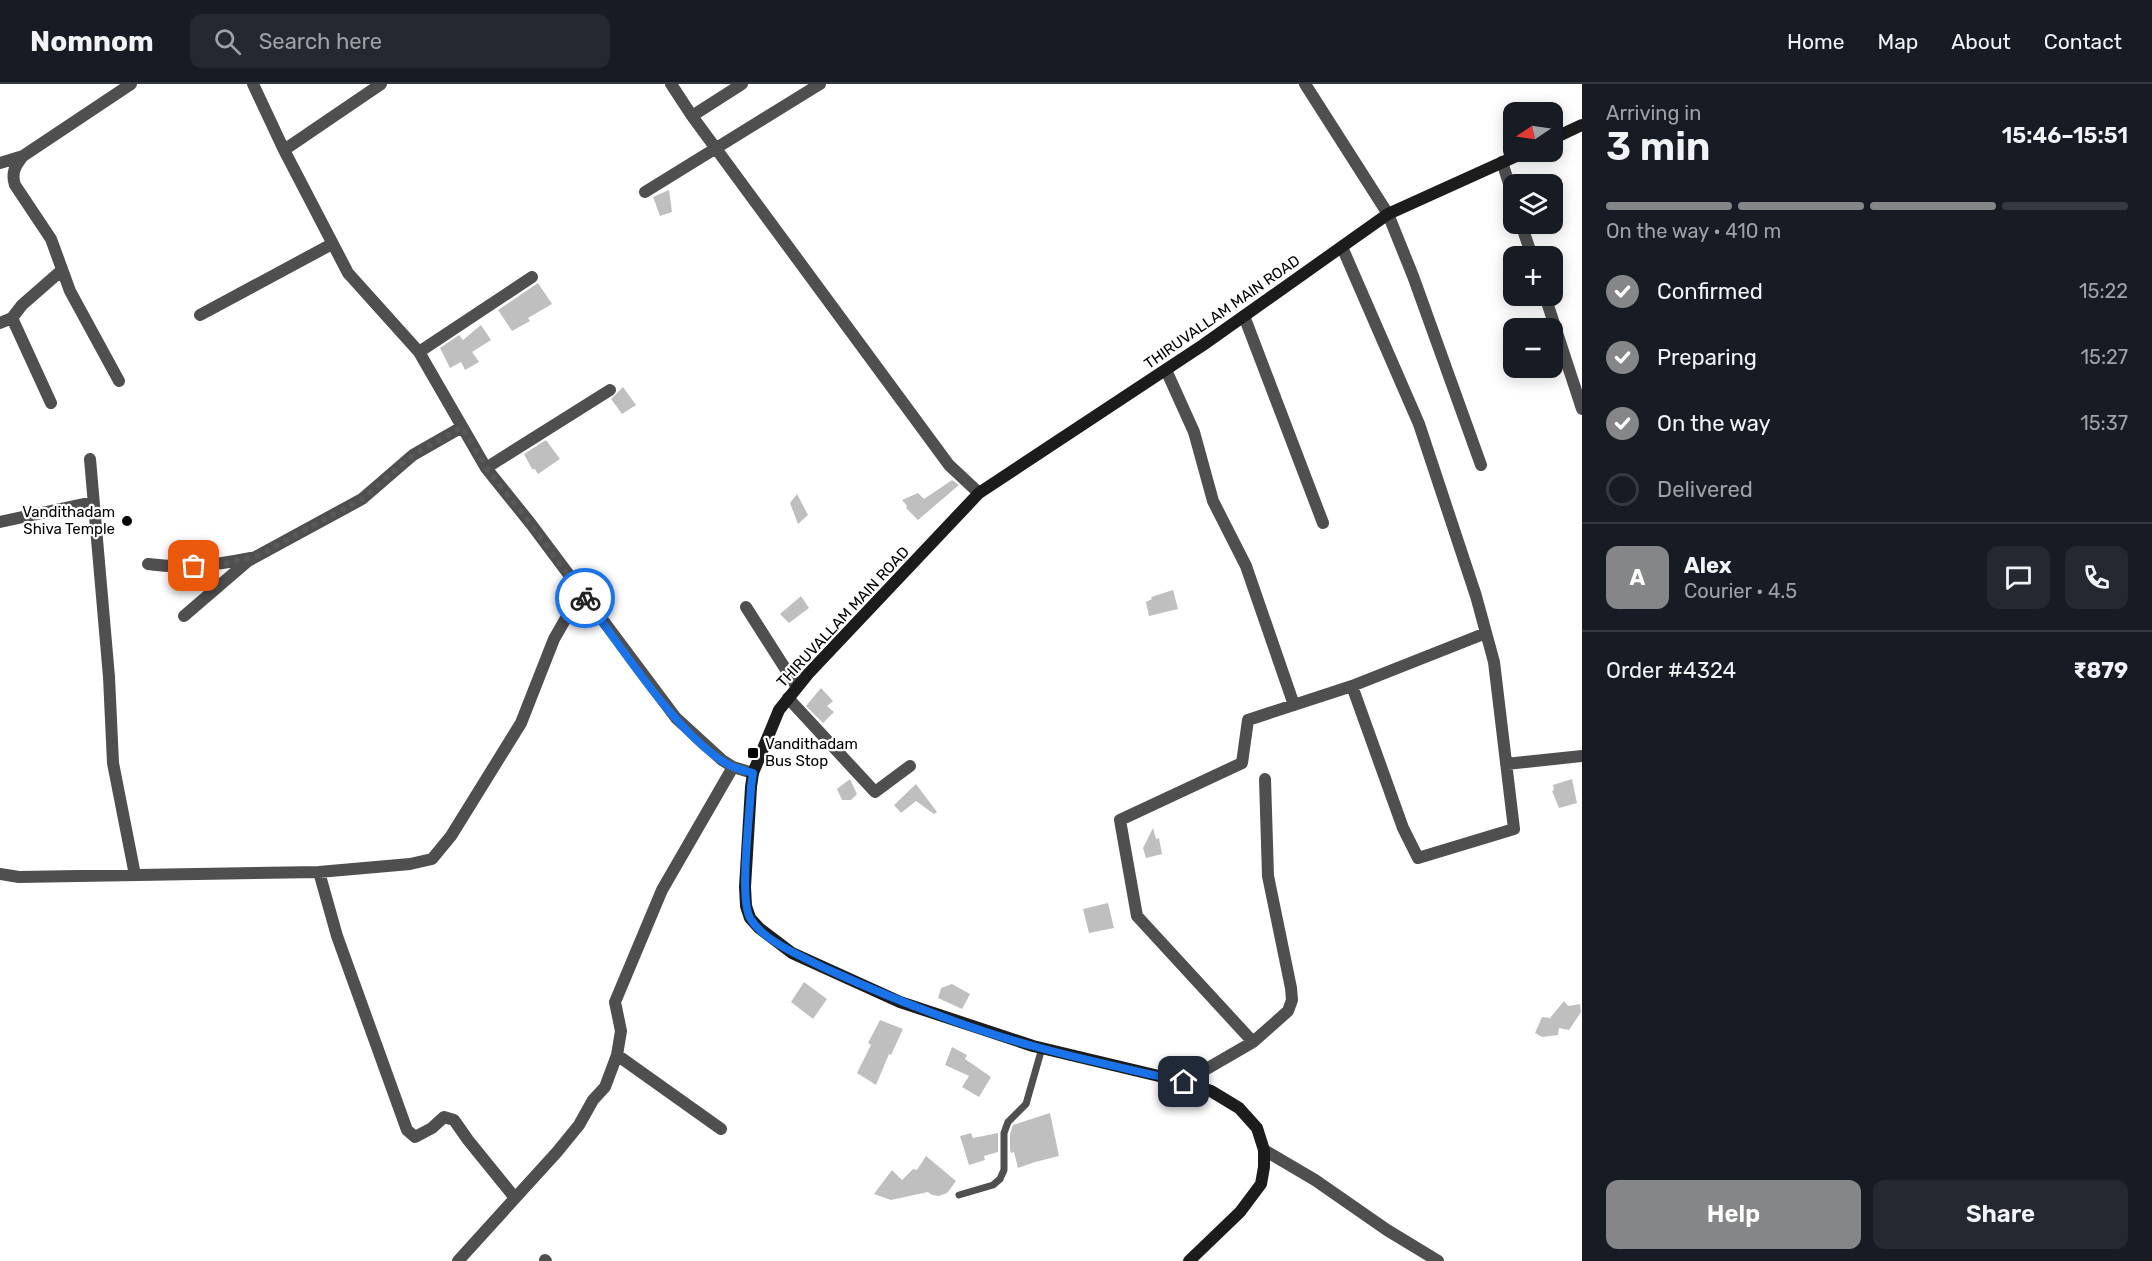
<!DOCTYPE html>
<html lang="en">
<head>
<meta charset="utf-8">
<style>
  body { margin:0; font-family:Rubik,sans-serif; background:#242831; color:#f1f3f6; height:100vh; display:flex; flex-direction:column; font-size:22px; white-space:nowrap }
  * { box-sizing:border-box; margin:0 }
  p { font-size:20px; color:#9ea1a6 }
  .icon { flex:none; width:33px; height:33px; fill:none; stroke:currentColor; stroke-width:2; stroke-linecap:round; stroke-linejoin:round }
  .map { position:relative; flex:1; overflow:hidden }
  .sheet { display:flex; flex-direction:column; background:#171b24; width:570px }
  .sheet>* { flex:none }
  .needle { width:39px; rotate:257deg }
  .controls { position:absolute; left:1503px; top:18px; display:grid; gap:12px }
  .controls a { display:grid; place-items:center; width:60px; height:60px; border-radius:12px; background:#171b24; box-shadow:0 3px 15px #0003; font-size:30px }
  .pin { position:absolute; display:grid; place-items:center; width:51px; height:51px; color:#fff; margin:-26px; border-radius:12px; box-shadow:0 3px 9px #0006 }
  .courier { position:absolute; display:grid; place-items:center; width:60px; height:60px; margin:-30px; border:4px solid #1a73e8; border-radius:50%; background:#fff; color:#222; box-shadow:0 2px 8px #0007 }
  .headline em { font-style:normal; font-weight:600 }
  .headline div { display:flex; flex-direction:column-reverse }
  .headline { display:flex; align-items:center; justify-content:space-between; height:102px; padding:0 24px }
  h1 { font-size:39px; font-weight:600; line-height:45px }
  .bar { display:grid; grid-template-columns:repeat(4,1fr); gap:9px 6px; align-content:center; height:72px; padding:0 24px }
  .bar i { height:8px; border-radius:4px; background:#363941 }
  .bar .selected { background:#858687 }
  .bar p { grid-column:span 4 }
  .line { display:flex; align-items:center; gap:15px; padding:0 24px; border-top:2px solid #363941 }
  .line div { flex:1 }
  .round { display:grid; place-items:center; flex:none; width:63px; height:63px; border-radius:12px; background:#242831 }
  ol { padding:0 24px; list-style:none }
  li { display:flex; align-items:center; gap:18px; height:66px }
  li p { margin-inline-start:auto }
  li .icon { padding:6px; border-radius:50%; background:#858687; color:#fff; stroke-width:4 }
  li:last-child { color:#9ea1a6 }
  li i { width:33px; height:33px; border:3px solid #363941; border-radius:50% }
  .primary-button { display:flex; gap:12px; margin-top:auto; padding:12px 24px }
  .primary-button a { flex:1; height:69px; border-radius:12px; background:#858687; color:#fff; font-size:24px; font-weight:600; line-height:69px; text-align:center }
  .primary-button a+a { background:#242831; color:#f1f3f6 }
  header { display:flex; align-items:center; gap:36px; box-sizing:border-box; height:84px; padding:0 30px; background:#171b24; border-bottom:2px solid #363941 }
  header strong { font-size:28px }
  nav { display:flex; gap:33px; margin-inline-start:auto; font-size:21px }
  .search { width:420px; height:54px; background:#242831; display:flex; align-items:center; gap:15px; box-sizing:border-box; padding:0 21px; border-radius:12px; color:#9ea1a6; font-size:22px }
  main { display:flex; flex:1; min-height:0 }
  .map>svg:first-child { display:block }
  .building { fill:#bfbfbf }
  .lines { fill:none; stroke-linecap:round; stroke-linejoin:round }
  .lane { stroke:#4f4f4f; stroke-width:7 }
  .street { stroke:#4f4f4f; stroke-width:12 }
  .secondary { stroke:#1c1c1c; stroke-width:12 }
  .done { stroke:#595959; stroke-width:6; stroke-dasharray:0 10.8 }
  .route { stroke:#1a73e8; stroke-width:8 }
  .poi-dot { fill:#000; stroke:#fff; stroke-width:2 }
  .labels { text-anchor:middle; dominant-baseline:central; stroke-width:4.5; stroke-linejoin:round; paint-order:stroke }
  .street-label { font-size:15px; fill:#000; stroke:#fff }
  .poi-label { font-size:15px; fill:#000; stroke:#fff; text-anchor:end }
</style>
</head>
<body>
<header>
<strong>Nomnom</strong>
<div class="search"><svg class="icon" aria-label="search" viewBox="0 0 24 24"><circle cx="10" cy="10" r="6"/><path d="M15 15l6 6"/></svg>Search here</div>
<nav><a>Home</a><a>Map</a><a>About</a><a>Contact</a></nav>
</header>
<main>
<div class="map">
<svg width="1582" height="1177" viewBox="0 0 1582 1177">
  <rect width="100%" height="100%" fill="#fff"/>
  <path class="building" d="M669,106L672,128L660,132L653,113Z
    M538,199L552,220L528,234L530,237L512,247L498,226Z
    M481,241L491,256L472,268L479,278L465,286L461,278L450,284L440,264L459,251L463,256Z
    M623,303L636,321L622,330L611,315Z
    M546,356L560,375L538,390L535,385H532L524,370Z
    M952,396L959,401L918,436L906,424L907,422L902,416L918,409L924,415Z
    M797,410L808,431L798,440L790,419Z
    M1173,506L1178,525L1149,532L1146,518L1152,515L1151,513Z
    M801,512L809,524L789,539L780,530Z
    M821,604L833,617L827,622L834,628L823,639L806,622Z
    M850,695L857,710L851,716H842L837,705Z
    M1572,695L1577,719L1559,724L1552,707L1554,706L1553,701Z
    M916,700L937,728L934,730L916,717L901,729L894,721Z
    M1153,744L1156,755L1159,754L1162,770L1146,774L1143,764Z
    M1108,819L1114,844L1089,849L1083,825Z
    M804,898L827,915L813,935L791,918Z
    M952,900L970,910L962,925L938,914L941,904Z
    M1564,917L1568,922L1580,920L1581,928L1569,946L1559,944L1558,951L1542,953L1535,949L1542,933L1550,934Z
    M880,936L903,945L891,971L889,970L876,1001L857,989L871,961L868,959Z
    M952,963L967,971L965,975L991,993L979,1013L962,1003L969,992L945,981Z
    M1050,1029L1059,1072L1035,1078L1018,1084L1014,1068L1011,1069L1010,1065V1050L1013,1041Z
    M971,1049L973,1054L998,1049V1068L984,1072L985,1076L969,1081L960,1052Z
    M926,1072L956,1097L947,1109L939,1112L932,1111L928,1108L891,1116L874,1110L892,1086L902,1096L913,1085L917,1086Z"/>
  <g class="lines">
    <path class="lane" d="M959,1111L993,1101L1000,1095L1004,1086V1049L1008,1038L1026,1020L1042,964"/>
    <path class="street" d="M253,0L284,66L348,189L419,268L486,384L531,440L676,634L722,676L733,683L753,689
      M671,0L692,32L949,381L979,409
      M1305,0L1388,130L1413,192L1481,381
      M692,32L742,0
      M284,66L381,0
      M1502,78L1514,115
      M0,79L23,72
      M645,108L820,0
      M1521,140L1532,172
      M1342,163L1419,340L1476,512L1494,578L1514,745L1418,774L1403,744L1352,602
      M1545,212L1582,325
      M200,231L332,160
      M1244,232L1323,439
      M12,234L51,319
      M0,239L12,234L22,221L62,186
      M419,268L532,193
      M1166,286L1194,348L1213,417L1246,482L1294,621
      M119,297L70,207L51,155L15,101C11,89 15,82 23,72L131,0
      M90,375L109,593L113,679L135,791
      M486,384L610,306
      M0,438L93,418
      M148,480C183,485 216,481 251,474
      M746,523L797,603
      M184,532L248,477L362,415L413,371L462,343
      M788,614L875,708L910,682
      M1506,680L1582,672
      M319,788L337,852L407,1046L415,1053L432,1044L444,1033L454,1036L468,1056L515,1114
      M0,790L19,793L319,788L410,780L432,775L451,752L521,639L554,555L581,508
      M1253,958L1137,832L1120,736L1242,679L1248,636L1352,602L1486,549
      M617,971L721,1045
      M1184,998L1253,958L1288,927L1292,916L1291,904L1268,792L1265,695
      M1264,1066L1315,1096L1387,1146L1438,1177
      M545,1176L546,1177
      M458,1177L557,1068L579,1041L593,1016L605,1003L617,971L621,947L615,918L662,806L733,683"/>
    <path class="secondary" d="M1552,55L1582,41
      M1189,1177L1240,1128L1261,1100L1264,1083V1066L1257,1044L1239,1024L1211,1007L1184,998L1033,962L900,918L792,869L759,844L750,834L746,822L745,803L751,703L753,689L779,626L808,590L979,409L1203,261L1388,130L1525,68"/>
  </g>
  <g class="lines">
    <path class="done" d="M194,482L217,481L255,473L362,415L413,371L462,343L486,384L531,440L585,514"/>
    <path class="route" d="M585,514C621,562 679,655 731,682C738,685 746,687 753,689L751,703C750,730 739,814 750,834C764,858 805,874 829,886C895,916 963,943 1033,962C1083,976 1134,986 1184,998"/>
  </g>
  <g class="poi-dot">
    <circle cx="127" cy="437" r="6"/>
    <rect x="747" y="663" width="12" height="12" rx="3"/>
  </g>
  <g class="labels">
    <g class="street-label">
      <text transform="translate(1222 228) rotate(-35)">THIRUVALLAM MAIN ROAD</text>
      <text transform="translate(843 533) rotate(-47)">THIRUVALLAM MAIN ROAD</text>
    </g>
    <g class="poi-label">
      <text x="115" y="428">Vandithadam<tspan x="115" dy="17">Shiva Temple</tspan></text>
      <text x="765" y="660" text-anchor="start">Vandithadam<tspan x="765" dy="17">Bus Stop</tspan></text>
    </g>
  </g>
</svg>
<div class="controls">
<a><svg class="needle" viewBox="-14 -14 28 28"><path d="M0-13l5 13h-10z" fill="#e53935"/><path d="M0 13l5-13h-10z" fill="#9ea1a6"/></svg></a>
<a><svg class="icon" aria-label="layers" viewBox="0 0 24 24"><path d="M12 4l9 5-9 5-9-5zM3 14l9 5 9-5"/></svg></a>
<a>+</a>
<a>−</a>
</div>
<div class="pin" style="left:194px;top:482px;background:#ea580c"><svg class="icon" aria-label="bag" viewBox="0 0 24 24"><path d="M5 8h14l-1 12H6zM9 8a3 3 0 0 1 6 0"/></svg></div>
<div class="pin" style="left:1184px;top:998px;background:#1f2937"><svg class="icon" aria-label="home" viewBox="0 0 24 24"><path d="M3 11l9-7 9 7M6 9v11h12V9"/></svg></div>
<div class="courier" style="left:585px;top:514px"><svg class="icon" aria-label="bike" viewBox="0 0 24 24"><circle cx="6" cy="16" r="4"/><circle cx="18" cy="16" r="4"/><path d="M6 16l4-8h5l3 8M10 8l3 8H6M13 5h3"/></svg></div>
</div>
<section class="sheet">
<div class="headline"><div><h1>3 min</h1><p>Arriving in</p></div><em>15:46–15:51</em></div>
<div class="bar"><i class="selected"></i><i class="selected"></i><i class="selected"></i><i></i><p>On the way · 410 m</p></div>
<ol>
<li><svg class="icon" aria-label="check" viewBox="0 0 24 24"><path d="M5 12l5 5 9-10"/></svg>Confirmed<p>15:22</p></li>
<li><svg class="icon" aria-label="check" viewBox="0 0 24 24"><path d="M5 12l5 5 9-10"/></svg>Preparing<p>15:27</p></li>
<li><svg class="icon" aria-label="check" viewBox="0 0 24 24"><path d="M5 12l5 5 9-10"/></svg>On the way<p>15:37</p></li>
<li><i></i>Delivered</li>
</ol>
<div class="line" style="height:108px"><b class="round" style="background:#858687;color:#fff">A</b><div><b>Alex</b><p>Courier · 4.5</p></div><a class="round"><svg class="icon" aria-label="chat" viewBox="0 0 24 24"><path d="M4 5h16v11H9l-5 4z"/></svg></a><a class="round"><svg class="icon" aria-label="phone" viewBox="0 0 24 24"><path d="M5 4h4l2 5-3 2q2 4 5 5l2-3 5 2v4C11 20 4 13 5 4z"/></svg></a></div>
<div class="line" style="height:78px"><div>Order #4324</div><b>₹879</b></div>
<div class="primary-button"><a>Help</a><a>Share</a></div>
</section>
</main>
</body>
</html>
